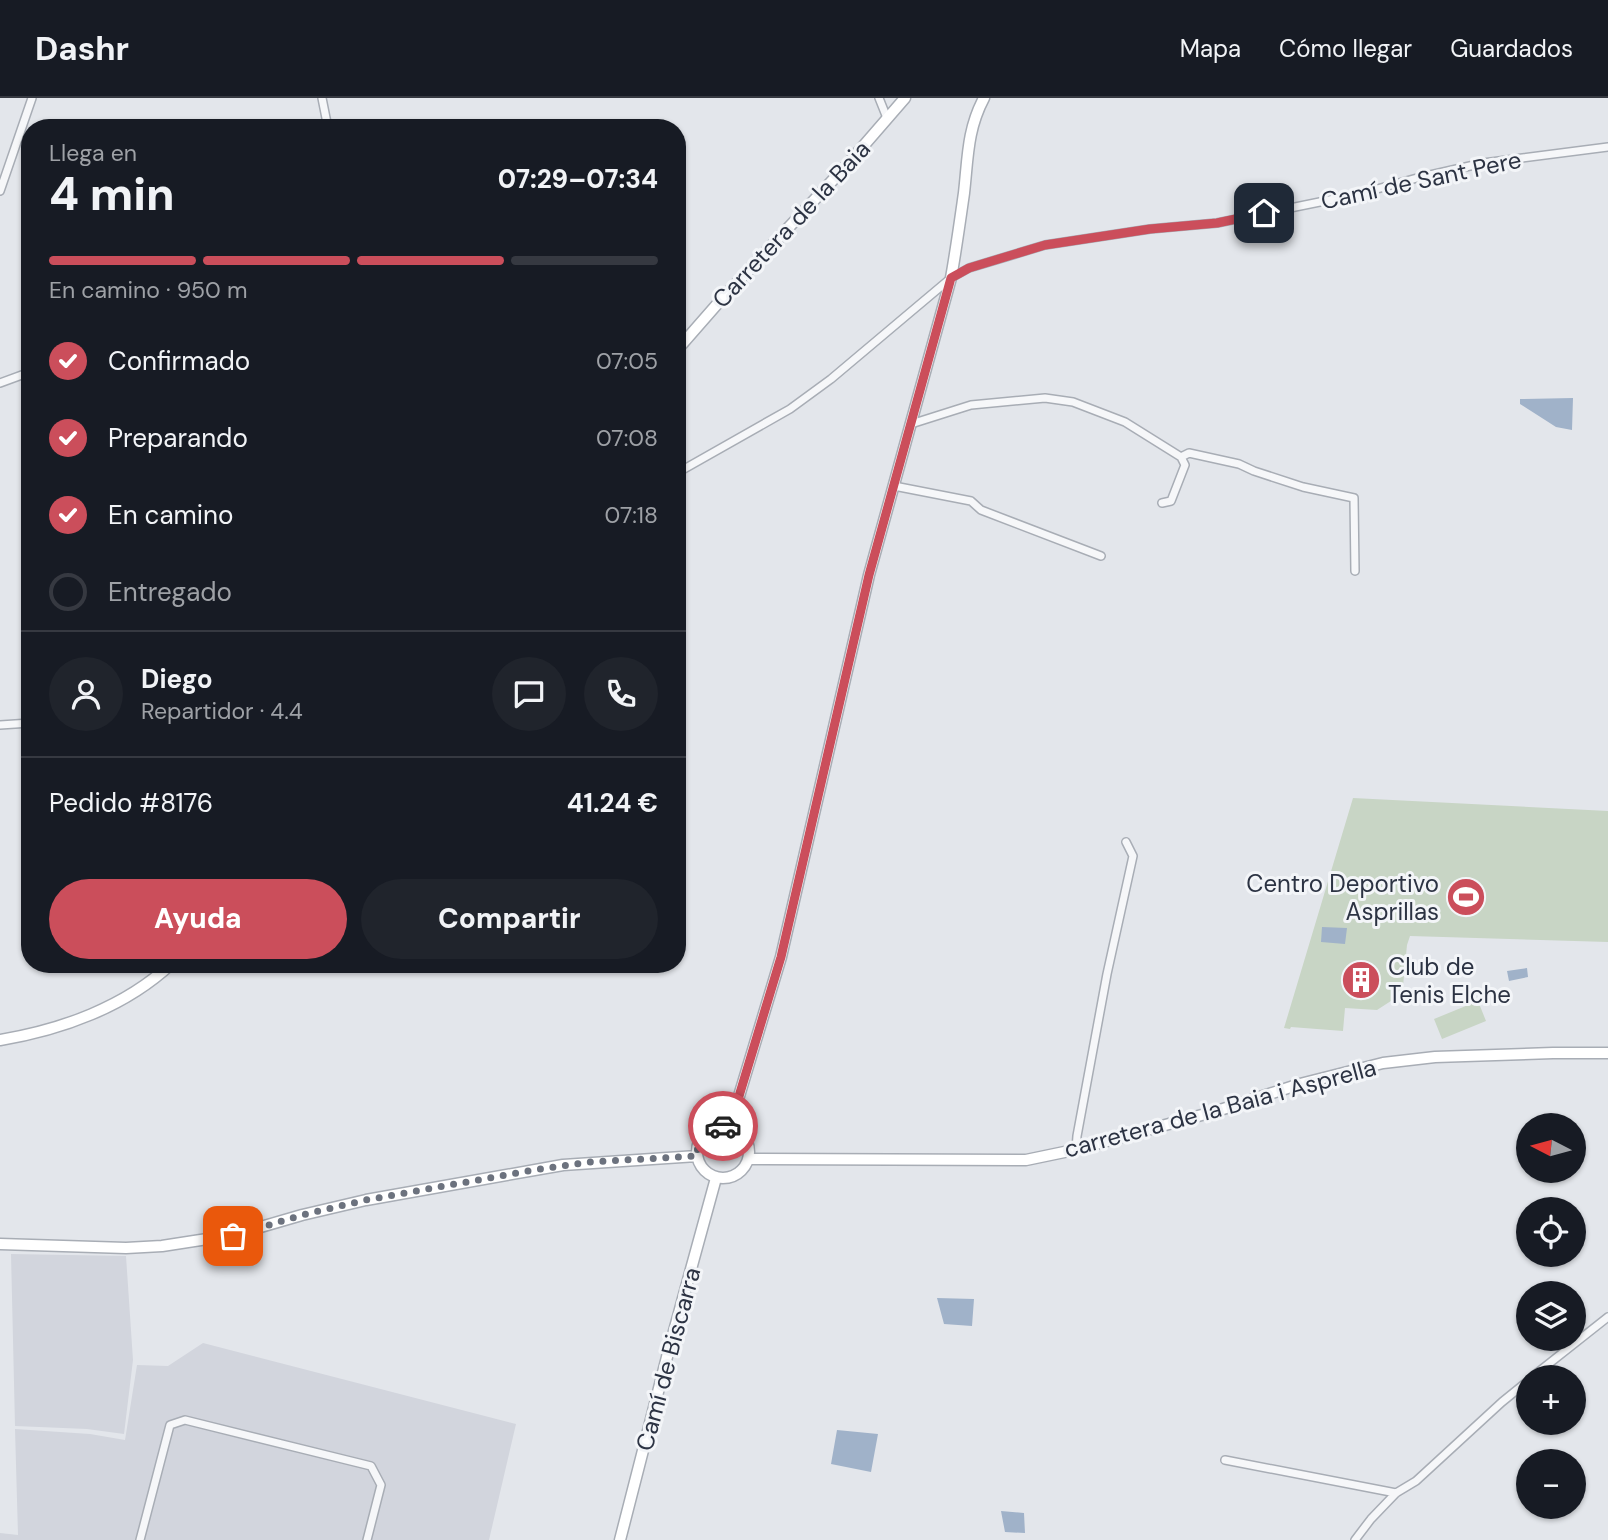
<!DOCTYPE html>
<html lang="es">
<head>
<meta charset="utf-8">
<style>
  body { margin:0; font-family:"DM Sans",sans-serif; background:#20242c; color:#f1f3f6; height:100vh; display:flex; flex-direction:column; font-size:26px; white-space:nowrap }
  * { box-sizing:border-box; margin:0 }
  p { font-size:23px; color:#9ea1a6 }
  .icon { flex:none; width:38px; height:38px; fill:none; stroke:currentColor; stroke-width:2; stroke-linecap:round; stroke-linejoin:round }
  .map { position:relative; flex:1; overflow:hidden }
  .side { position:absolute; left:21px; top:21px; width:665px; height:854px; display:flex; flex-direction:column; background:#171b24; border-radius:28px; box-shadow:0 2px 5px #0004 }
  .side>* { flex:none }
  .needle { width:46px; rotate:276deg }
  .tools { position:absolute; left:1516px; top:1015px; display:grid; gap:14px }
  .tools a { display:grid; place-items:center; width:70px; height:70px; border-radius:50%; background:#171b24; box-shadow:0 2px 5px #0004; font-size:35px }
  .pin { position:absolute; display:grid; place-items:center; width:60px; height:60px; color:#fff; margin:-30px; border-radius:14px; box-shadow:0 4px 10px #0006 }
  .courier { position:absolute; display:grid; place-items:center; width:70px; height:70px; margin:-35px; border:5px solid #cb4e5b; border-radius:50%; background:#fff; color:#222; box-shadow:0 2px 9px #0007 }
  .overview em { font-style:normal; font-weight:800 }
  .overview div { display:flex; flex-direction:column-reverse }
  .overview { display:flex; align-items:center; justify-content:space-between; height:119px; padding:0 28px }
  h1 { font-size:46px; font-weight:800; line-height:52px }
  .bar { display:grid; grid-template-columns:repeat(4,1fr); gap:10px 7px; align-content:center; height:84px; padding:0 28px }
  .bar i { height:9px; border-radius:5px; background:#363941 }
  .bar .current { background:#cb4e5b }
  .bar p { grid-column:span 4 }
  .line { display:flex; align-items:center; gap:18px; padding:0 28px; border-top:2px solid #363941 }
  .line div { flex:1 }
  .round { display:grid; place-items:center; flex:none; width:74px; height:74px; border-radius:37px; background:#20242c }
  ol { padding:0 28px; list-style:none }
  li { display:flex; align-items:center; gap:21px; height:77px }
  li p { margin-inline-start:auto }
  li .icon { padding:7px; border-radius:50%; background:#cb4e5b; color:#fff; stroke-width:4 }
  li:last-child { color:#9ea1a6 }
  li i { width:38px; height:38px; border:4px solid #363941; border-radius:50% }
  .button { display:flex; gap:14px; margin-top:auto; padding:14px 28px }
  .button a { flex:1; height:80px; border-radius:42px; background:#cb4e5b; color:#fff; font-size:28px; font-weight:800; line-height:80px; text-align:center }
  .button a+a { background:#20242c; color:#f1f3f6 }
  header { display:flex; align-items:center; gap:42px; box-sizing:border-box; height:98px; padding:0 35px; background:#171b24; border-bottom:2px solid #363941 }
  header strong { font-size:33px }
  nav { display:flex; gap:38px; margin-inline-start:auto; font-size:24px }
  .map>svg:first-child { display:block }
  .built { fill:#d2d5dd }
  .green { fill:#c8d5c5 }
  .water { fill:#a0b2c9 }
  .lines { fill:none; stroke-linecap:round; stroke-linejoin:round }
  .street-casing { stroke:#a8adb5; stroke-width:10 }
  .secondary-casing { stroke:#a8adb5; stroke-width:13 }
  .street { stroke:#f6f7f9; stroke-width:7 }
  .secondary { stroke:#fff; stroke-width:10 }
  .done { stroke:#6c727e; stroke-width:7; stroke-dasharray:0 12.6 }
  .route { stroke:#cb4e5b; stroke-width:9 }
  .labels { text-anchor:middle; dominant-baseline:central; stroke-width:6; stroke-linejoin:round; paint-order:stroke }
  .street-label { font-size:24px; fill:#2c3343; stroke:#f3f5f8 }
  .poi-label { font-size:24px; fill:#2c3343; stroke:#f3f5f8; text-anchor:end }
</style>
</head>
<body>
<header>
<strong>Dashr</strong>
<nav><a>Mapa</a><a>Cómo llegar</a><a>Guardados</a></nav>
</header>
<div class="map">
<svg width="1608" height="1442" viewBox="0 0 1608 1442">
  <rect width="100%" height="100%" fill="#e3e6eb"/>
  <path class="built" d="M11,1156L126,1158L133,1262L124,1336L87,1331L15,1328Z
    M203,1245L516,1326L489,1442H0V1435L18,1437L15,1331L90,1336L125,1342L137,1267L168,1268Z"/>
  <path class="green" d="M1353,700L1608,713V844L1410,838L1407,847L1403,888L1408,900L1397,903L1394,901L1377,912L1345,910L1343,933L1291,929L1290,931L1284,930Z
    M1478,903L1486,923L1442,941L1434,921Z"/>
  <path class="water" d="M1573,300L1572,332L1556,329L1520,306V301Z
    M1322,829L1347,830L1345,846L1321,844Z
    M1527,870L1528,879L1509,883L1507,873Z
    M937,1200L974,1201L972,1228L944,1226Z
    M837,1332L878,1336L871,1374L831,1366Z
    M1001,1413L1024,1415L1025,1435L1005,1434Z"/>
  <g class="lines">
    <g class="street-casing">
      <path id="street" d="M322,0L328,30
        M879,0L887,20
        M0,93L32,0
        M0,285L30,274
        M911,326L971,307L1045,300L1073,304L1125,324L1181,359L1185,367L1171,403L1162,405
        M1181,359L1189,355L1239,366L1254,373L1303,389L1354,400L1355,473
        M677,375L790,311L831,281L951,180L969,170L1045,147L1150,131L1217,125L1359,96L1417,80L1483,65L1608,49
        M894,388L971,403L981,412L1101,458
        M0,627L30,625
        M1076,1051L1077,1038L1107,876L1133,758L1126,744
        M1532,1279L1608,1219
        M1225,1362L1396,1395
        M140,1442L170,1327L185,1322L371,1368L381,1387L367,1442
        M1355,1442L1371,1421L1396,1395L1416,1383L1502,1304L1528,1283"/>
    </g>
    <g class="secondary-casing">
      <path id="secondary" d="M677,252L719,204L846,68L905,0
        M0,942C61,932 125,909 171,866
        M697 1054a26 26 0 1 1 52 0a26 26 0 1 1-52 0Z
        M730,1028L781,859L869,477L951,180C956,152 960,123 964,95C968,60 967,32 984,0
        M748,1061L1026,1062L1074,1052L1220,1012L1300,986L1383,965L1435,959L1553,955H1608
        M0,1146L126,1150L162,1148L233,1137L302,1117L366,1102L563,1067L697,1058
        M620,1442L668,1255L716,1080"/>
    </g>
    <use href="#street" class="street"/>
    <use href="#secondary" class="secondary"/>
  </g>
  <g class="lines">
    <path class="done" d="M233,1138L302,1117L366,1102L534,1072L590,1064L697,1058C697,1041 705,1029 723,1028"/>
    <path class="route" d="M723,1028H730L781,859L869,477L951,180L969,170L1045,147L1150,131L1217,125L1264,115"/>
  </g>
  <defs>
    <g id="stadium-disc" transform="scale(2.0125)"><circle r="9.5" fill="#cb4e5b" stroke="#f3f5f8"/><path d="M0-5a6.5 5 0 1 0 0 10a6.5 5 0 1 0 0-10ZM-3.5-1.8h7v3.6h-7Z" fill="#fff"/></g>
    <g id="building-disc" transform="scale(2.0125)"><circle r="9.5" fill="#cb4e5b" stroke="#f3f5f8"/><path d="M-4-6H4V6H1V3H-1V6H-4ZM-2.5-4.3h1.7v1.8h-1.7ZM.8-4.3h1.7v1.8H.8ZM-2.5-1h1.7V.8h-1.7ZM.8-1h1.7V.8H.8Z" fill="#fff"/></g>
  </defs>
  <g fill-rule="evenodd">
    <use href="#stadium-disc" x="1466" y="799"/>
    <use href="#building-disc" x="1361" y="882"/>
  </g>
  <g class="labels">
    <g class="street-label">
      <text transform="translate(1421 82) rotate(-12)">Camí de Sant Pere</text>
      <text transform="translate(791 126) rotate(-47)">Carretera de la Baia</text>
      <text transform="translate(1220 1010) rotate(-15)">carretera de la Baia i Asprella</text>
      <text transform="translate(668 1261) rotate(-75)">Camí de Biscarra</text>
    </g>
    <g class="poi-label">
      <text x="1439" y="785">Centro Deportivo<tspan x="1439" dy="28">Asprillas</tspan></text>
      <text x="1388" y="868" text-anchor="start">Club de<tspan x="1388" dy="28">Tenis Elche</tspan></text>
    </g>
  </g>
</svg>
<div class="tools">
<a><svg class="needle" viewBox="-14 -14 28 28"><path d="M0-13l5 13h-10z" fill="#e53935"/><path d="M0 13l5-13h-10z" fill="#9ea1a6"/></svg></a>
<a><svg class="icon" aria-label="locate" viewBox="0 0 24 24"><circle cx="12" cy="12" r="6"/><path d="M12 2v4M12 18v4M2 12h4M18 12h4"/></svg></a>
<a><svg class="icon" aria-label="layers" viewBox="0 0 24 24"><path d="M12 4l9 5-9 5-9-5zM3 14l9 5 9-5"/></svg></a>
<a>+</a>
<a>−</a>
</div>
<div class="pin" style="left:233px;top:1138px;background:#ea580c"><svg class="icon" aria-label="bag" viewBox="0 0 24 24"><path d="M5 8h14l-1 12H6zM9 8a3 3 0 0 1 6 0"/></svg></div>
<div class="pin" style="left:1264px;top:115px;background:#1f2937"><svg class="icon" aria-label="home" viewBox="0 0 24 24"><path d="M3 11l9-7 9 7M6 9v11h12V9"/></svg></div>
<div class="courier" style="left:723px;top:1028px"><svg class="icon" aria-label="car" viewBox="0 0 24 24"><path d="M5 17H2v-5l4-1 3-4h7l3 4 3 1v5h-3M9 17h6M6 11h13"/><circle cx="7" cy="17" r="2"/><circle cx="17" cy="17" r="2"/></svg></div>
<section class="side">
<div class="overview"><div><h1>4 min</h1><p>Llega en</p></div><em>07:29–07:34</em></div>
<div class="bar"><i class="current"></i><i class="current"></i><i class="current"></i><i></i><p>En camino · 950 m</p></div>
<ol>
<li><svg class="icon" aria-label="check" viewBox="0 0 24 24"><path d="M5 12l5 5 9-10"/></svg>Confirmado<p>07:05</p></li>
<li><svg class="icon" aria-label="check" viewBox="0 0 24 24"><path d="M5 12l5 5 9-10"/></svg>Preparando<p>07:08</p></li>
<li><svg class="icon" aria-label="check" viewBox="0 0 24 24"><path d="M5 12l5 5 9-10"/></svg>En camino<p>07:18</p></li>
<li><i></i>Entregado</li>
</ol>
<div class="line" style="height:126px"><a class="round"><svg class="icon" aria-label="person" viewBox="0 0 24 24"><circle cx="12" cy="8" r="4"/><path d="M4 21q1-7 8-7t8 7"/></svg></a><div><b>Diego</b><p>Repartidor · 4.4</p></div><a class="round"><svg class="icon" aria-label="chat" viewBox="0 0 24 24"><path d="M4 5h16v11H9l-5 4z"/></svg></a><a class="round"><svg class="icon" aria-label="phone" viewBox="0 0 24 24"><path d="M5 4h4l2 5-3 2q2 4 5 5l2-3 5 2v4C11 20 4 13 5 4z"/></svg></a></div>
<div class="line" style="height:91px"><div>Pedido #8176</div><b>41.24 €</b></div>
<div class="button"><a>Ayuda</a><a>Compartir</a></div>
</section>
</div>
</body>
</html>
